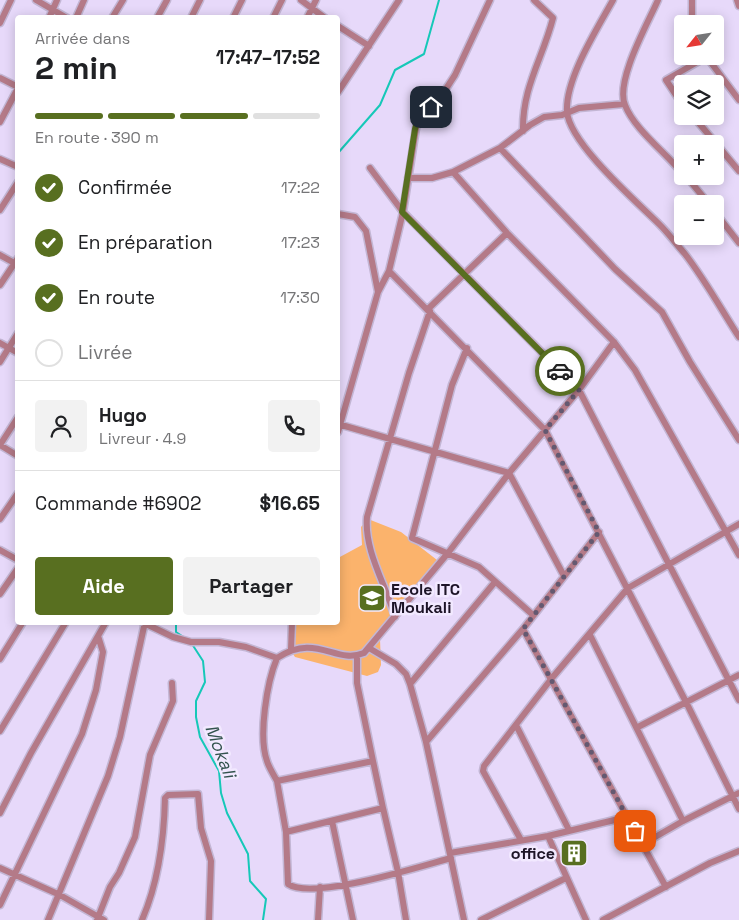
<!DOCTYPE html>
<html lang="fr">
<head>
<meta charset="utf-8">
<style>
  body { margin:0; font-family:"Space Grotesk",sans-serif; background:#f2f2f2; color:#202124; height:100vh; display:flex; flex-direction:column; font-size:19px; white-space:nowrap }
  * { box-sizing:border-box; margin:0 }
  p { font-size:16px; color:#757577 }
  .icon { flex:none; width:28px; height:28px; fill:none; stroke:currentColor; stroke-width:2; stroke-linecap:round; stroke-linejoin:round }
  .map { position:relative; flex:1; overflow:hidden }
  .details { position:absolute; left:15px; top:15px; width:325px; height:610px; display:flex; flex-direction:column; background:#fff; border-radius:5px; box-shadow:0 2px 12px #0003 }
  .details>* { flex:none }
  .needle { width:32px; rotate:240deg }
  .buttons { position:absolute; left:674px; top:15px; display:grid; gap:10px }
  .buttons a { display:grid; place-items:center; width:50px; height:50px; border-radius:5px; background:#fff; box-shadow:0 2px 12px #0003; font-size:25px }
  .pin { position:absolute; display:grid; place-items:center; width:42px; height:42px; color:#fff; margin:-21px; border-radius:10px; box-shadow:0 2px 8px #0006 }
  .courier { position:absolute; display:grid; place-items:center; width:50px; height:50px; margin:-25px; border:4px solid #586f20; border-radius:50%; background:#fff; color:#222; box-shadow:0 1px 6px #0007 }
  .headline em { font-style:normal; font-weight:800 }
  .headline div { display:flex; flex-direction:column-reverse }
  .headline { display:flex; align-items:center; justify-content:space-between; height:85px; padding:0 20px }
  h1 { font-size:32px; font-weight:800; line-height:38px }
  .bar { display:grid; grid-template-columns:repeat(4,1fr); gap:8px 5px; align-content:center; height:60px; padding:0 20px }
  .bar i { height:6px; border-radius:4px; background:#e0e0e0 }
  .bar .selected { background:#586f20 }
  .bar p { grid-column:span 4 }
  .line { display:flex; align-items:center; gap:12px; padding:0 20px; border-top:1px solid #e0e0e0 }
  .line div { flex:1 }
  .round { display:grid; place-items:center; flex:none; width:52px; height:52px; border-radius:5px; background:#f2f2f2 }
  ol { padding:0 20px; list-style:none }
  li { display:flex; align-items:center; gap:15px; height:55px }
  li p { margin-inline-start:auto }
  li .icon { padding:5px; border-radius:50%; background:#586f20; color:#fff; stroke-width:4 }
  li:last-child { color:#757577 }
  li i { width:28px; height:28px; border:2px solid #e0e0e0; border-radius:50% }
  .cta { display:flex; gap:10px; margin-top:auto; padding:10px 20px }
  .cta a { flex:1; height:58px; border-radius:5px; background:#586f20; color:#fff; font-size:20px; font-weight:800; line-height:58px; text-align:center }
  .cta a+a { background:#f2f2f2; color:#202124 }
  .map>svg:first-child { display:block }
  .green { fill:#fbb36c }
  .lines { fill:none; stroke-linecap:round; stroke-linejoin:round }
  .stream { stroke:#16c8b8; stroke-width:2 }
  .minor-casing { stroke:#c3b6d4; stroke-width:9 }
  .minor { stroke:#b47a88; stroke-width:6 }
  .done { stroke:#645971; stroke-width:5; stroke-dasharray:0 9 }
  .route { stroke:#586f20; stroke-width:6 }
  .labels { text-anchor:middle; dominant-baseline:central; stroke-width:5; stroke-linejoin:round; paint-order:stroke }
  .poi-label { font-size:16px; font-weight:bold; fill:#1d1427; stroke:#f2e9ff; text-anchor:start }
  .water-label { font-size:18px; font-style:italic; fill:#33534e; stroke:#f2e9ff }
</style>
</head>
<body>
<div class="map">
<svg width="739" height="920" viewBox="0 0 739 920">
  <rect width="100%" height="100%" fill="#e7d9fa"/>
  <path class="green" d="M368,519L401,532L437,560L380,639L381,665L378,672L367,676L295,657L289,648L290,623L338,622V558L362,545L361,527Z"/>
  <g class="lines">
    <path class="stream" d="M338,153L380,105L395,70L424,54L439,0
      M176,622V632L185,638
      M192,644L203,661L205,682L196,701V717L200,737L219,771L221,793L227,813L248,854L250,881L266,899L263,920"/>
    <g class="minor-casing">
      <path id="minor" d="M36,0L67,18
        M301,0L325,18
        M613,0C597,29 565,79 567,112C570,144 637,202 660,225C669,234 677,245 685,254C705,280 721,309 739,337
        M658,0C648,23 615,81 625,105C634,129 666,153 682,173
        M692,0V24
        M737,0L739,6
        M49,18L57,0
        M76,18L84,0
        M112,18L123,0
        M157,18L167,0
        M191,18L200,0
        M233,18L242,0
        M273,18L282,0
        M307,18L316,0
        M0,23L11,0
        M338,26L369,46
        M706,56L739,100
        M0,78L18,87
        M338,92L399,0
        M682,104L666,80L706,57
        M693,116L739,171
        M0,122L18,88
        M523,131C522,87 543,58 553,18L534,0
        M500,148L615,269L662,312L690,362L739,440
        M0,159L18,167
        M370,168L403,212L579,390L739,700
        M453,172L507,233L614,342L635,370L739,555
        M686,176L709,204
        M408,178H432L453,172L500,148L530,125L544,117L562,115L579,108L624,104
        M0,210L18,182
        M715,212L739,243
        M338,214L355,217L366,231L378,292
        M0,255L16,264
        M389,271L545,430L686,702L739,809
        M0,285L18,258
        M428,309L507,233
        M0,343L18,353
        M467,348L452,385L412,538L479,567L533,615
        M0,362L18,333
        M338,424L509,473L564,576
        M338,432L378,292L389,271L403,212L417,122L440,98L455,75L490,0
        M0,445L18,417
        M0,445L18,456
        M0,519L18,493
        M0,550L18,560
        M0,594L18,568
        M395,617C386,585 364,551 367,517L409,373L430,311
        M142,622L173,637L191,642H219L246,647L277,658C317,632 335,665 364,653L448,553L509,473L579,390L614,342
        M523,629L666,887
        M590,635L683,821
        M369,648L396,664L406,674L410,684L426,742L464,920
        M291,649L292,622
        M357,656V683L373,761L277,781L286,832L288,884C312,901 421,866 451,858
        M277,658C267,682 258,736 267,761C269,768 274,775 277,781
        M0,659L23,622
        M410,684L495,582
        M516,725L569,830
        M638,727L739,675
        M0,731L66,622
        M426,742L523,629L599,532
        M383,808L398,872L406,920
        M0,813L31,753L106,622
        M332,821L353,920
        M286,832L383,808L373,761
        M548,836L586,920
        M521,840L483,771L484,766L552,678L628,588L739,524
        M643,844L683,821L739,793
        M450,853L548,836L627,817
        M0,868L60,895L104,920
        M0,905L82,734L96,690L103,652L98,636
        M48,920L108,776L120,737L145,622
        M97,920L110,887L119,873L135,837L150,755L173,701L172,683
        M142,920C159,881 164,840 165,798L168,795L198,794L201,828L211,861L209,920
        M318,920L320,887
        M481,920L566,878
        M603,920L710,863L739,851"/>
    </g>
    <use href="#minor" class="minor"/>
  </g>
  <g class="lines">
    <path class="done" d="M560,371L579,390L545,430L599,532L523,629L635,831"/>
    <path class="route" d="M431,107L417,122L415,129L402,212L560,371"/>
  </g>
  <defs>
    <g id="school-square" transform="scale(1.4375)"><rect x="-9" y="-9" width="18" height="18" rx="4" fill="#586f20" stroke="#f2e9ff"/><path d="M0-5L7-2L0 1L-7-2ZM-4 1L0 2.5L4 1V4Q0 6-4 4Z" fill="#fff"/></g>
    <g id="building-square" transform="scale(1.4375)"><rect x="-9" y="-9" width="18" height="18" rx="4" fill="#586f20" stroke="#f2e9ff"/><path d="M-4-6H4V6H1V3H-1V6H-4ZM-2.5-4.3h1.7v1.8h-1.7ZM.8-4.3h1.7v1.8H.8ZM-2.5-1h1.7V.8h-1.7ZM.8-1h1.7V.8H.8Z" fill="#fff"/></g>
  </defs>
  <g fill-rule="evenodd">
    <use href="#school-square" x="372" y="598"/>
    <use href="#building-square" x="574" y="853"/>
  </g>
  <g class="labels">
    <g class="poi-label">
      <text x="391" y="589">Ecole ITC<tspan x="391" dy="18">Moukali</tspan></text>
      <text x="555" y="853" text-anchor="end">office</text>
    </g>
    <g class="water-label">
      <text transform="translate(221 751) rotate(69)">Mokali</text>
    </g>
  </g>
</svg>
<div class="buttons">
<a><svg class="needle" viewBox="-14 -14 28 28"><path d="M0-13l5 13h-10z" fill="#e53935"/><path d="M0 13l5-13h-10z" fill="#757577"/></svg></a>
<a><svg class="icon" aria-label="layers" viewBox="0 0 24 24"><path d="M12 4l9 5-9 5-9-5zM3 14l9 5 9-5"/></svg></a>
<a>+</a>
<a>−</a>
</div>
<div class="pin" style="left:635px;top:831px;background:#ea580c"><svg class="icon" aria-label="bag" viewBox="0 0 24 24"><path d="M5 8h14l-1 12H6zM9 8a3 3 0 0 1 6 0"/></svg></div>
<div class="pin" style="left:431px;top:107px;background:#1f2937"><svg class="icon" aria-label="home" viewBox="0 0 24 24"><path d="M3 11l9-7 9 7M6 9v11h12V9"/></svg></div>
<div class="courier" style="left:560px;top:371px"><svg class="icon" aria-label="car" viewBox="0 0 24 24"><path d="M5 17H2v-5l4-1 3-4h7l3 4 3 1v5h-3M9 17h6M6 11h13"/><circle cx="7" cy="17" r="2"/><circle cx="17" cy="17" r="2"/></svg></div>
<section class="details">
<div class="headline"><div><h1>2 min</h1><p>Arrivée dans</p></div><em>17:47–17:52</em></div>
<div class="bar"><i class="selected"></i><i class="selected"></i><i class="selected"></i><i></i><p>En route · 390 m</p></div>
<ol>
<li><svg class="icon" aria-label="check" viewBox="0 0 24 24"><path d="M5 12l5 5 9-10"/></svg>Confirmée<p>17:22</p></li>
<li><svg class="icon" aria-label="check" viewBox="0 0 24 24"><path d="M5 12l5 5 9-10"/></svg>En préparation<p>17:23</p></li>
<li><svg class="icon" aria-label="check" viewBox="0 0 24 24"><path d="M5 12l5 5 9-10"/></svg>En route<p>17:30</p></li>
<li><i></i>Livrée</li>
</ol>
<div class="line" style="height:90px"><a class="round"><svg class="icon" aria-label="person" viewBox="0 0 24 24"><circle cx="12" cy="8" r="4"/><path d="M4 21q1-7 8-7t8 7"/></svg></a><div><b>Hugo</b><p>Livreur · 4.9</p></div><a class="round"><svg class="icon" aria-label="phone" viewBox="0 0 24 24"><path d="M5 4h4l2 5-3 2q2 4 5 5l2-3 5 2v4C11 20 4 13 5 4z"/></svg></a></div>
<div class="line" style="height:65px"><div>Commande #6902</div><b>$16.65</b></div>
<div class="cta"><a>Aide</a><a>Partager</a></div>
</section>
</div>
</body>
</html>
